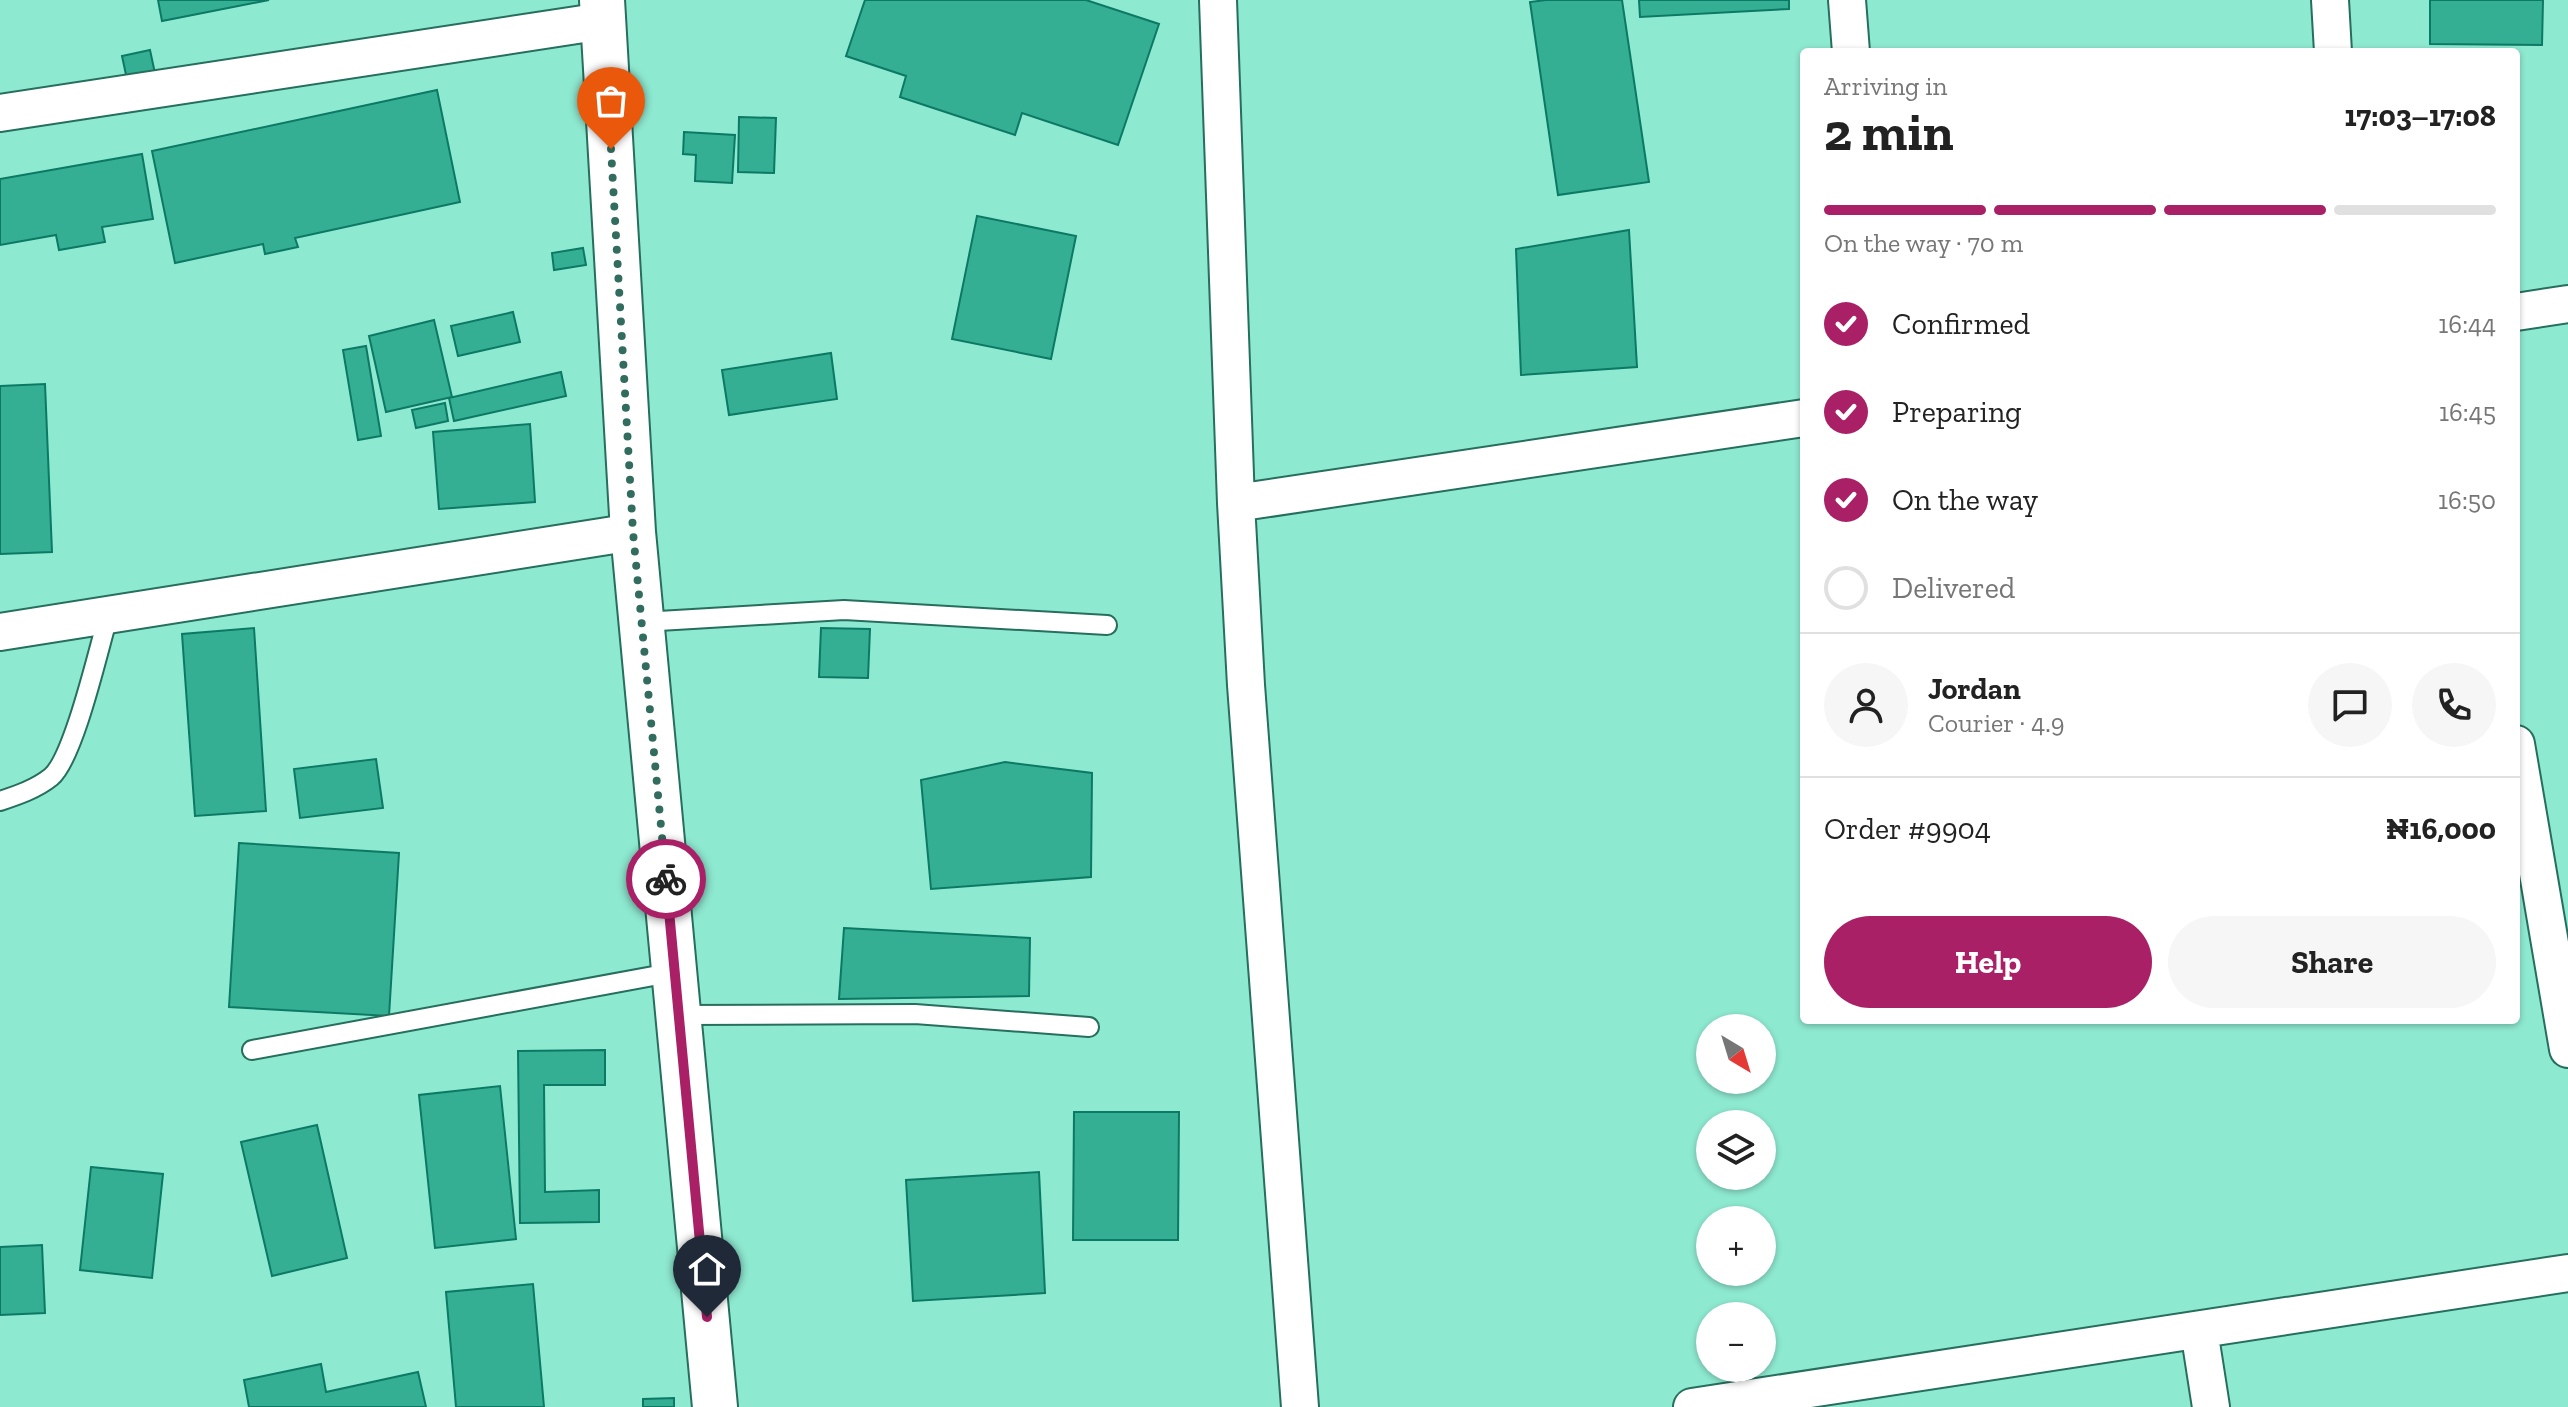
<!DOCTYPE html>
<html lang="en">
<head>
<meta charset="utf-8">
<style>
  body { margin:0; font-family:"Zilla Slab",serif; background:#f6f6f6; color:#222; height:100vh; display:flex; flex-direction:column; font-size:30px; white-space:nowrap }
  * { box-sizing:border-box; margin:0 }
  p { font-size:26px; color:#767676 }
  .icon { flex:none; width:44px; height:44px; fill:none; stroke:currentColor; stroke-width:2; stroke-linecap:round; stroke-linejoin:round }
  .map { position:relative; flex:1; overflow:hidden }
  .details { position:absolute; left:1800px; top:48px; width:720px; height:976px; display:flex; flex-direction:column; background:#fff; border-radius:8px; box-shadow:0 2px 6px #0004 }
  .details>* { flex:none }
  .needle { width:52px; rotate:142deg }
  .controls { position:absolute; left:1696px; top:1014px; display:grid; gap:16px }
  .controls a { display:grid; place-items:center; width:80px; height:80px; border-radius:50%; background:#fff; box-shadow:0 2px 6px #0004; font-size:40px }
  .pin { position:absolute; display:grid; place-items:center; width:68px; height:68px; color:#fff; margin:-82px -34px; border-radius:50% 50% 50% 0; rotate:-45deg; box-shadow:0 0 8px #0007 }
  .pin .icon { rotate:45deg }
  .courier { position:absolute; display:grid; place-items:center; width:80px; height:80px; margin:-40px; border:6px solid #a92067; border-radius:50%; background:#fff; color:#222; box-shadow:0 2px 10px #0007 }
  .head em { font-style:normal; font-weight:700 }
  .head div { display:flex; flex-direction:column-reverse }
  .head { display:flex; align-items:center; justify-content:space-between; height:136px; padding:0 24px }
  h1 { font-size:52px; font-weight:700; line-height:60px }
  .bar { display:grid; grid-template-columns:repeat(4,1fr); gap:12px 8px; align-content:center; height:96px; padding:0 24px }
  .bar i { height:10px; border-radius:6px; background:#e0e0e0 }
  .bar .active { background:#a92067 }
  .bar p { grid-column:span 4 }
  .line { display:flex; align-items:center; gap:20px; padding:0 24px; border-top:2px solid #e0e0e0 }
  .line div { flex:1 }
  .round { display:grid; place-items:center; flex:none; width:84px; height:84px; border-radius:42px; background:#f6f6f6 }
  ol { padding:0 24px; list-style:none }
  li { display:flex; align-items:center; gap:24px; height:88px }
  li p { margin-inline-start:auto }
  li .icon { padding:8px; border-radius:50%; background:#a92067; color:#fff; stroke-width:4 }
  li:last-child { color:#767676 }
  li i { width:44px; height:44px; border:4px solid #e0e0e0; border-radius:50% }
  .primary-button { display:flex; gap:16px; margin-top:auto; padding:16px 24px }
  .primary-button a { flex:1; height:92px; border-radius:48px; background:#a92067; color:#fff; font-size:32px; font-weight:700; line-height:92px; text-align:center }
  .primary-button a+a { background:#f6f6f6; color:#222 }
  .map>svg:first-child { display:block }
  .building { fill:#35af94; stroke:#0c7964; stroke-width:2 }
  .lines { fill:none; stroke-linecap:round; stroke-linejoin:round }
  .service-casing { stroke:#266e5d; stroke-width:22 }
  .minor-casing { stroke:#266e5d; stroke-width:40 }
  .tertiary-casing { stroke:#266e5d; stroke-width:48 }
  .service { stroke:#fff; stroke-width:18 }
  .minor { stroke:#fff; stroke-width:36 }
  .tertiary { stroke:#fff; stroke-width:44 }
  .done { stroke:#326c5e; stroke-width:8; stroke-dasharray:0 14.4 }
  .route { stroke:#a92067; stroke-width:10 }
</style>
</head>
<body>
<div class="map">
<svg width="2568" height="1407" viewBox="0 0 2568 1407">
  <rect width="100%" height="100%" fill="#8ee9d1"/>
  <path class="building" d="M158,0H269L162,21Z
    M865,0H1086L1159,24L1118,145L1022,113L1015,135L900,97L906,76L846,56Z
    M1546,0H1622L1649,182L1558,195L1530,2Z
    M1639,0H1789V9L1640,17Z
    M2430,0H2543L2542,45L2430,44Z
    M150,50L156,78L128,84L122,56Z
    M437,90L460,202L295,238L298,247L265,254L263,244L175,263L152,151Z
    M739,117L776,118L774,173L738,172Z
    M684,132L735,135L732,183L695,181L696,155L683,154Z
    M142,154L153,219L102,227L105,242L59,250L56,235L0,245V179Z
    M977,216L1076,236L1051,359L952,339Z
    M1629,230L1637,367L1521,375L1516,249Z
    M583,248L586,265L554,270L552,253Z
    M513,312L520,342L458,356L451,326Z
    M434,320L452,397L386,412L369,336Z
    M366,346L381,436L358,440L343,350Z
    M831,353L837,399L729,415L722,370Z
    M561,372L566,396L454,421L449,398Z
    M45,384L52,552L0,554V386Z
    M445,403L448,421L416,428L412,410Z
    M530,424L535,502L439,509L433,432Z
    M254,628L266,811L195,816L182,634Z
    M821,628L870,629L868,678L819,677Z
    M376,759L383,808L300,818L294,769Z
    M1005,762L1092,773L1091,877L931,889L921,780Z
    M239,843L399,853L389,1016L229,1007Z
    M844,928L1030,938L1029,996L839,999Z
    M605,1050V1085H544L545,1192L599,1190V1222L520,1223L518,1051Z
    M500,1086L516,1239L435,1248L419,1095Z
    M1074,1112H1179L1178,1240H1073Z
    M317,1125L347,1258L272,1276L241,1142Z
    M91,1167L163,1174L152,1278L80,1270Z
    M1039,1172L1045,1293L913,1301L906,1180Z
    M42,1245L45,1313L0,1315V1247Z
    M533,1284L544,1407H456L446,1292Z
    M321,1364L326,1392L418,1372L426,1407H249L244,1380Z
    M674,1398V1407H643V1399Z"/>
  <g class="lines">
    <g class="service-casing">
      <path id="service" d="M642,622L844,610L1107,625
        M0,801C18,795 36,789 51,777C74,758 99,647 109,613
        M678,1015L915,1014L1089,1027
        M252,1050L675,972"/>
    </g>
    <g class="minor-casing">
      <path id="minor" d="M1218,0L1236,503L1246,685L1300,1407
        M1847,0L1851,52
        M2330,0L2333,52
        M0,113L603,21
        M2516,312L2568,304
        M1236,503L1804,418
        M0,632L633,532
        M2516,744L2568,1049
        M2199,1330L2211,1407
        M1692,1407L2568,1273"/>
    </g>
    <g class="tertiary-casing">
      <path id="tertiary" d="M602,0L633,532L715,1407"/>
    </g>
    <use href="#service" class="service"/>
    <use href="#minor" class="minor"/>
    <use href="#tertiary" class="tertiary"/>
  </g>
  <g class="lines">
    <path class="done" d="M611,149L633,532L666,879"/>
    <path class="route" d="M666,879L707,1317"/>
  </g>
</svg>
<div class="controls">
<a><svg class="needle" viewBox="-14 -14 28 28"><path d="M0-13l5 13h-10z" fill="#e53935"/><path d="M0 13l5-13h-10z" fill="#767676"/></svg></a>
<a><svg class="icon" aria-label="layers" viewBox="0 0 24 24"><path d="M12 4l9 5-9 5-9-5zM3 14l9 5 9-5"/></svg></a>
<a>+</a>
<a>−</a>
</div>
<div class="pin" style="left:611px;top:149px;background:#ea580c"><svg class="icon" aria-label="bag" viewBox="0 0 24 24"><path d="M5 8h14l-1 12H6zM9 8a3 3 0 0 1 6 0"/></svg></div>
<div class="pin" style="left:707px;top:1317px;background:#1f2937"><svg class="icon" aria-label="home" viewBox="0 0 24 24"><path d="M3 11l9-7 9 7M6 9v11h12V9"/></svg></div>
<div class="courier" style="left:666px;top:879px"><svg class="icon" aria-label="bike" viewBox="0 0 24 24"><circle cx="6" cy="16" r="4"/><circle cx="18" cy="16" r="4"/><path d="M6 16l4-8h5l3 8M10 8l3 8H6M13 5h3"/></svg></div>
<section class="details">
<div class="head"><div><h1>2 min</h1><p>Arriving in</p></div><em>17:03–17:08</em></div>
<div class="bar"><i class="active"></i><i class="active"></i><i class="active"></i><i></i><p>On the way · 70 m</p></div>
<ol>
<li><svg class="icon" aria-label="check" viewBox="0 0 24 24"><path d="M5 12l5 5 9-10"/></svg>Confirmed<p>16:44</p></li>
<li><svg class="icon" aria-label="check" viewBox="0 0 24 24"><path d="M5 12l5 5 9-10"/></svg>Preparing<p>16:45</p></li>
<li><svg class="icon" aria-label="check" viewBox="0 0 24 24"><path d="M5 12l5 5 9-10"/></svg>On the way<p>16:50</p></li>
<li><i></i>Delivered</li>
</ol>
<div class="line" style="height:144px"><a class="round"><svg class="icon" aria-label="person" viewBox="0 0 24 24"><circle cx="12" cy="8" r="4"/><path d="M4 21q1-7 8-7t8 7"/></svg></a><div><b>Jordan</b><p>Courier · 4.9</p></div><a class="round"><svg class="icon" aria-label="chat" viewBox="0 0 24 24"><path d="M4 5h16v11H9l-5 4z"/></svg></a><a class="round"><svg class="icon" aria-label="phone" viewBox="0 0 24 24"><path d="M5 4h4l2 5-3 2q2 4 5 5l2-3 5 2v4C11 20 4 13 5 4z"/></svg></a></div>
<div class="line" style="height:104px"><div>Order #9904</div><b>₦16,000</b></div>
<div class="primary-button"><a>Help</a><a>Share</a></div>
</section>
</div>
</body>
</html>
